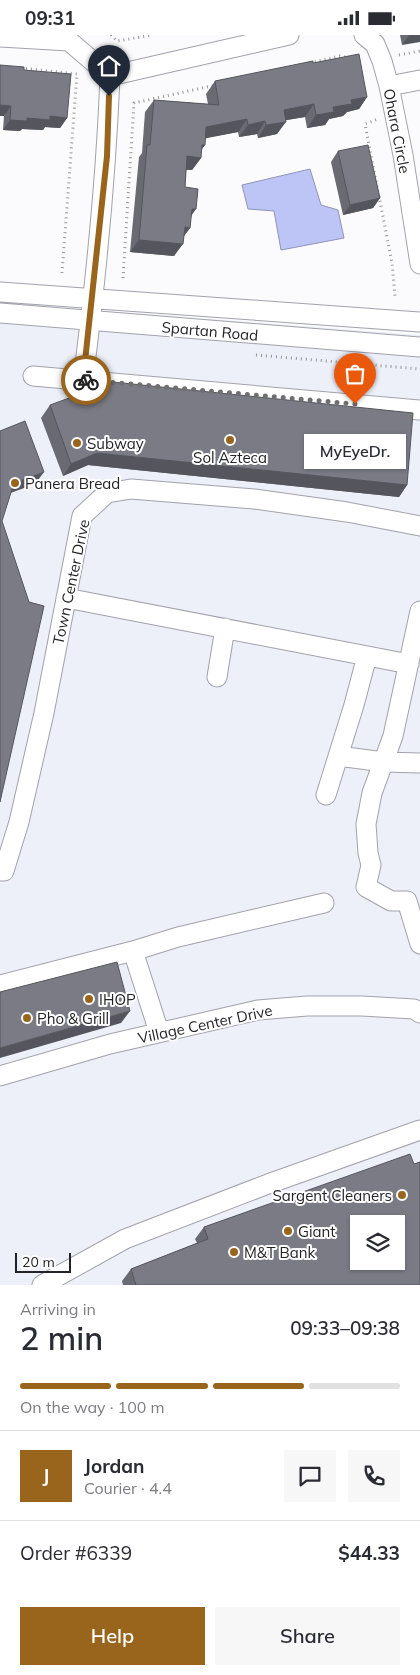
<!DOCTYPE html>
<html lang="en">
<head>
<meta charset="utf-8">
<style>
  body { margin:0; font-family:Mulish,sans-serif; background:#f7f7f7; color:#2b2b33; height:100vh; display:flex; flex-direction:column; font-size:19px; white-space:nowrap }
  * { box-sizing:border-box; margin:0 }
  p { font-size:16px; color:#7c7c81 }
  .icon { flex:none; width:28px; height:28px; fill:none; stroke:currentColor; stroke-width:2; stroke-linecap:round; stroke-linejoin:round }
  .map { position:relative; height:1250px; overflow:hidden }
  .side { display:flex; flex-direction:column; background:#fff; flex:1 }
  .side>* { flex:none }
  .fabs { position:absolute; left:350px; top:1180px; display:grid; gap:10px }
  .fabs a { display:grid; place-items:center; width:55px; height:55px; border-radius:0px; background:#fff; box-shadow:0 1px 4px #0004; font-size:25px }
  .scale { position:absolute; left:15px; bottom:12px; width:56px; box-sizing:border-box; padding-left:5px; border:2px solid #232327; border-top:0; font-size:14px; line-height:18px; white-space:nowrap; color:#232327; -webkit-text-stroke:4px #fff; paint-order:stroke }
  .pin { position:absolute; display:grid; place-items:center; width:42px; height:42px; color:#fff; margin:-51px -21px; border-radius:50% 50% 50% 0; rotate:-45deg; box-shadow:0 0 5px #0007 }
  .pin .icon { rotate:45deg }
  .courier { position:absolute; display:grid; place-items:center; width:50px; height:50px; margin:-25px; border:4px solid #99641c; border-radius:50%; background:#fff; color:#222; box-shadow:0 1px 6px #0007 }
  .bubble { position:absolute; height:35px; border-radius:0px; background:#fff; box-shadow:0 1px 4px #0004; font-size:16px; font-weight:600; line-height:35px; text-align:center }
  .overview em { font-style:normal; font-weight:600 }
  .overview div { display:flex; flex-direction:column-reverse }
  .overview { display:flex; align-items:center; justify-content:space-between; height:85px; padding:0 20px }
  h1 { font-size:32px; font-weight:600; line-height:38px }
  .bar { display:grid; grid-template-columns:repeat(4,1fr); gap:8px 5px; align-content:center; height:60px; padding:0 20px }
  .bar i { height:6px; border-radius:4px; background:#e1e1e2 }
  .bar .current { background:#99641c }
  .bar p { grid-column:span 4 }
  .line { display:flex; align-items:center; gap:12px; padding:0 20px; border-top:1px solid #e1e1e2 }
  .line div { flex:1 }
  .round { display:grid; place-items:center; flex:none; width:52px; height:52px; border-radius:0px; background:#f7f7f7 }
  .cta { display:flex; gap:10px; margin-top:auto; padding:10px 20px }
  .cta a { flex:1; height:58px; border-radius:0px; background:#99641c; color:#fff; font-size:20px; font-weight:600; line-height:58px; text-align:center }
  .cta a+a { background:#f7f7f7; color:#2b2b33 }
  .status { display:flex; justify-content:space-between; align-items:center; height:35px; padding:0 25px; background:#fff; direction:ltr }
  .status svg { height:14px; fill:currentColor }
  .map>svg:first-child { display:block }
  .built { fill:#edeff9; fill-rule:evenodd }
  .water { fill:#bdc4f6; stroke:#8f94b8 }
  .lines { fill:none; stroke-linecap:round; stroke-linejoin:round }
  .minor-casing { stroke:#a1a2ac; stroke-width:21 }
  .path { stroke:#959597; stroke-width:3; stroke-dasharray:1 4; stroke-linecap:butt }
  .minor { stroke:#fff; stroke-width:19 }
  .wall { fill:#696a72 }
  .shaded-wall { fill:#55565d }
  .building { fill:#7a7b85; stroke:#55565d; fill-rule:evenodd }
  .done { stroke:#6f6f72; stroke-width:5; stroke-dasharray:0 9 }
  .route { stroke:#99641c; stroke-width:6 }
  .poi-dot { fill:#99641c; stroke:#fff; stroke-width:2 }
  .labels { text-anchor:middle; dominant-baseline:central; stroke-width:4; stroke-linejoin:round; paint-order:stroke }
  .street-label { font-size:15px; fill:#232327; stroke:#fff }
  .poi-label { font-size:15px; fill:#232327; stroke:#fff; text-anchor:start }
</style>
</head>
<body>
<div class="status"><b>09:31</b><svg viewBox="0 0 49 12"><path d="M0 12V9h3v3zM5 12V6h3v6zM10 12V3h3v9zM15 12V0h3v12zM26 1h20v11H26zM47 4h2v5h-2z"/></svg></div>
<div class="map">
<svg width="420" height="1250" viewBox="0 0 420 1250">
  <rect width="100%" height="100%" fill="#fbfbfd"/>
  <path class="built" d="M0,268L420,300V1250H0ZM359,1189H396V1226H359Z"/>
  <path class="water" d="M310,134L321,170L338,175L344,203L281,215L274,176L248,174L242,150Z"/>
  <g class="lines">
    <g class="minor-casing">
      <path id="minor" d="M364,0L375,9L382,26L389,51L403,120L420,229
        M0,2L69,6L110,41
        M389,51L420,45
        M0,257L420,287
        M0,278L420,312
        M33,341L420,375
        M83,345C96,244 106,143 110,41L289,0
        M66,563L409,629
        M420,576L393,701L372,758L366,789L368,818L371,830L366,852L391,866H407L420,909
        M217,642L225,593
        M338,721L384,727L420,728
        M326,760L354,670L367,621
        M0,836H4L19,787L44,678L82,481L107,458L131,454L254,464L347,477L420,491
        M0,950L133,916
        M159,997L133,916L178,902L324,868
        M0,1041L110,1009L258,975L307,971H362L414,974L420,978
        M42,1250L125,1204L268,1149L420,1095"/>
    </g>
    <path class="path" d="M111,0L117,6L153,0
      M399,20L420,16
      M310,28L340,21L345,22
      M21,33L77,39L62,238
      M377,152L365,89L378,84
      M379,161L392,228L395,261
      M123,243L134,68L216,50
      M256,320L420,334"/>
    <use href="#minor" class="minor"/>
  </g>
  <path class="wall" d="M400,0H420L402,10Z
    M313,28L367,62L359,74L347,77L343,81L329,84L325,90L307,93L305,82L286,85L277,99L258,103L257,99L239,102L238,97L205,103V110L201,115V123L192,135H186L185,152L191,181L190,193L184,201L174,221L130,217L139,122L142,118L145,77L154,65L208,69L206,59L215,46Z
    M24,35L67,83L60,93L45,92L43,95L22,94L20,96L3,95L4,81Z
    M338,116L380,163L373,173L343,180L331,127Z
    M50,370L407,450L399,462L88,430L63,441L41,383Z
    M414,1129L420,1250H123L122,1246L131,1234L197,1208L195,1204L204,1192Z"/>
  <path class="shaded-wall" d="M409,0H420V7L402,10Z
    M367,62L359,74L347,77L343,81L329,84L325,90L307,93L316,80L351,65Z
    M314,69L305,82L275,87L284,75Z
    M0,70L11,71L4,81H0Z
    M50,81L67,83L60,93L45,92L43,95L22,94L20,96L3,95L10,85Z
    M247,84L238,97L197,105L206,92Z
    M265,86L257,99L239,102L248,90Z
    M286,87L277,99L258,103L266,90Z
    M202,110H205L196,122L201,123L192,135L178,134L187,121Z
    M380,163L373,173L343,180L350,170Z
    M192,174H196L187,187Z
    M185,192L190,193L181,205Z
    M139,205L183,209L174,221L130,217Z
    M97,418L407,450L399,462L88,430L63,441L71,429Z
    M44,437L35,449L5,460L14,448Z
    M130,976L121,988L0,1023V1013Z"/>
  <path class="building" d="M359,19L367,62L351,65L352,69L333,72L334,77L316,80L314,69L284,75L286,87L266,90L265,86L248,90L247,84L206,92L205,110H202L201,123L187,121L185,152L198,154L196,174H192L190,193L185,192L183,209L139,205L147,110H150L154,65L219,70L215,46L313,26V28Z
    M0,30L24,32V35L71,39L67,83L50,81V85L27,83V86L10,85L11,71L0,70Z
    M368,110L380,163L350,170L338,116Z
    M113,347L413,378L407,450L97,418L71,429L50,370Z
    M25,386L44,437L14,448L2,486L29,567L44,571L0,767V396Z
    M117,927L130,976L0,1013V957Z
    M410,1119L414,1129L420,1127V1250H136L131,1234L208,1204L204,1192ZM359,1189H396V1226H359Z"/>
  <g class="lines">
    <path class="done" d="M86,345L355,369"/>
    <path class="route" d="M86,345H83L107,121L109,61"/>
  </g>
  <g class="poi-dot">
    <circle cx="230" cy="405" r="5"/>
    <circle cx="77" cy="408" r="5"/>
    <circle cx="15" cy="448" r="5"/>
    <circle cx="89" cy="964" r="5"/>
    <circle cx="27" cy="983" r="5"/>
    <circle cx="402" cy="1160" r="5"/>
    <circle cx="288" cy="1196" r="5"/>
    <circle cx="234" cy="1217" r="5"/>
  </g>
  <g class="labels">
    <g class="street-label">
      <text transform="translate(397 96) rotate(79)">Ohara Circle</text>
      <text transform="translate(210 296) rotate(5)">Spartan Road</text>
      <text transform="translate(71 547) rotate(-78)">Town Center Drive</text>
      <text transform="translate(205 989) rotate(-12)">Village Center Drive</text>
    </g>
    <g class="poi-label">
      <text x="87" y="408">Subway</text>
      <text x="230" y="422" text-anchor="middle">Sol Azteca</text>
      <text x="25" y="448">Panera Bread</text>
      <text x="99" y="964">IHOP</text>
      <text x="37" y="983">Pho &amp; Grill</text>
      <text x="392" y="1160" text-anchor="end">Sargent Cleaners</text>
      <text x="298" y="1196">Giant</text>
      <text x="244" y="1217">M&amp;T Bank</text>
    </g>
  </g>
</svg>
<div class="fabs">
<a><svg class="icon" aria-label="layers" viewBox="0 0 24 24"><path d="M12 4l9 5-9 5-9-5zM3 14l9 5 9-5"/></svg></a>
</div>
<div class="scale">20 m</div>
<div class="pin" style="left:355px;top:369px;background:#ea580c"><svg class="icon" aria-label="bag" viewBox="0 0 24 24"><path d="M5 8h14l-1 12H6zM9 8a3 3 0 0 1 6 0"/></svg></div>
<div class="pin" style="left:109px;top:61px;background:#1f2937"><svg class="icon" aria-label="home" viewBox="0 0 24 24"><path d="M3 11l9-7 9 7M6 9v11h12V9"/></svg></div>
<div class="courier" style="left:86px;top:345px"><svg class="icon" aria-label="bike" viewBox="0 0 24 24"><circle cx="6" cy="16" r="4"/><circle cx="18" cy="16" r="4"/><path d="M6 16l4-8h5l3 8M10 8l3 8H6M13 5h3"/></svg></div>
<div class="bubble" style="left:304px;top:399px;width:102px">MyEyeDr.</div>
</div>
<section class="side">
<div class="overview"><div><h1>2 min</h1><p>Arriving in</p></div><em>09:33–09:38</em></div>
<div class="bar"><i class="current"></i><i class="current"></i><i class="current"></i><i></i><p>On the way · 100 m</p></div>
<div class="line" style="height:90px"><b class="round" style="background:#99641c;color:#fff">J</b><div><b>Jordan</b><p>Courier · 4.4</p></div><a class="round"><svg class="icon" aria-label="chat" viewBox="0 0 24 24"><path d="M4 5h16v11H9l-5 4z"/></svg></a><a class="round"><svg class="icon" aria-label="phone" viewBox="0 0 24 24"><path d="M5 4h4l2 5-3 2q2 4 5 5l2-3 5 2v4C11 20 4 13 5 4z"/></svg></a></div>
<div class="line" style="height:65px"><div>Order #6339</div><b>$44.33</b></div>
<div class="cta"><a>Help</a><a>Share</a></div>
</section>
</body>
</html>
